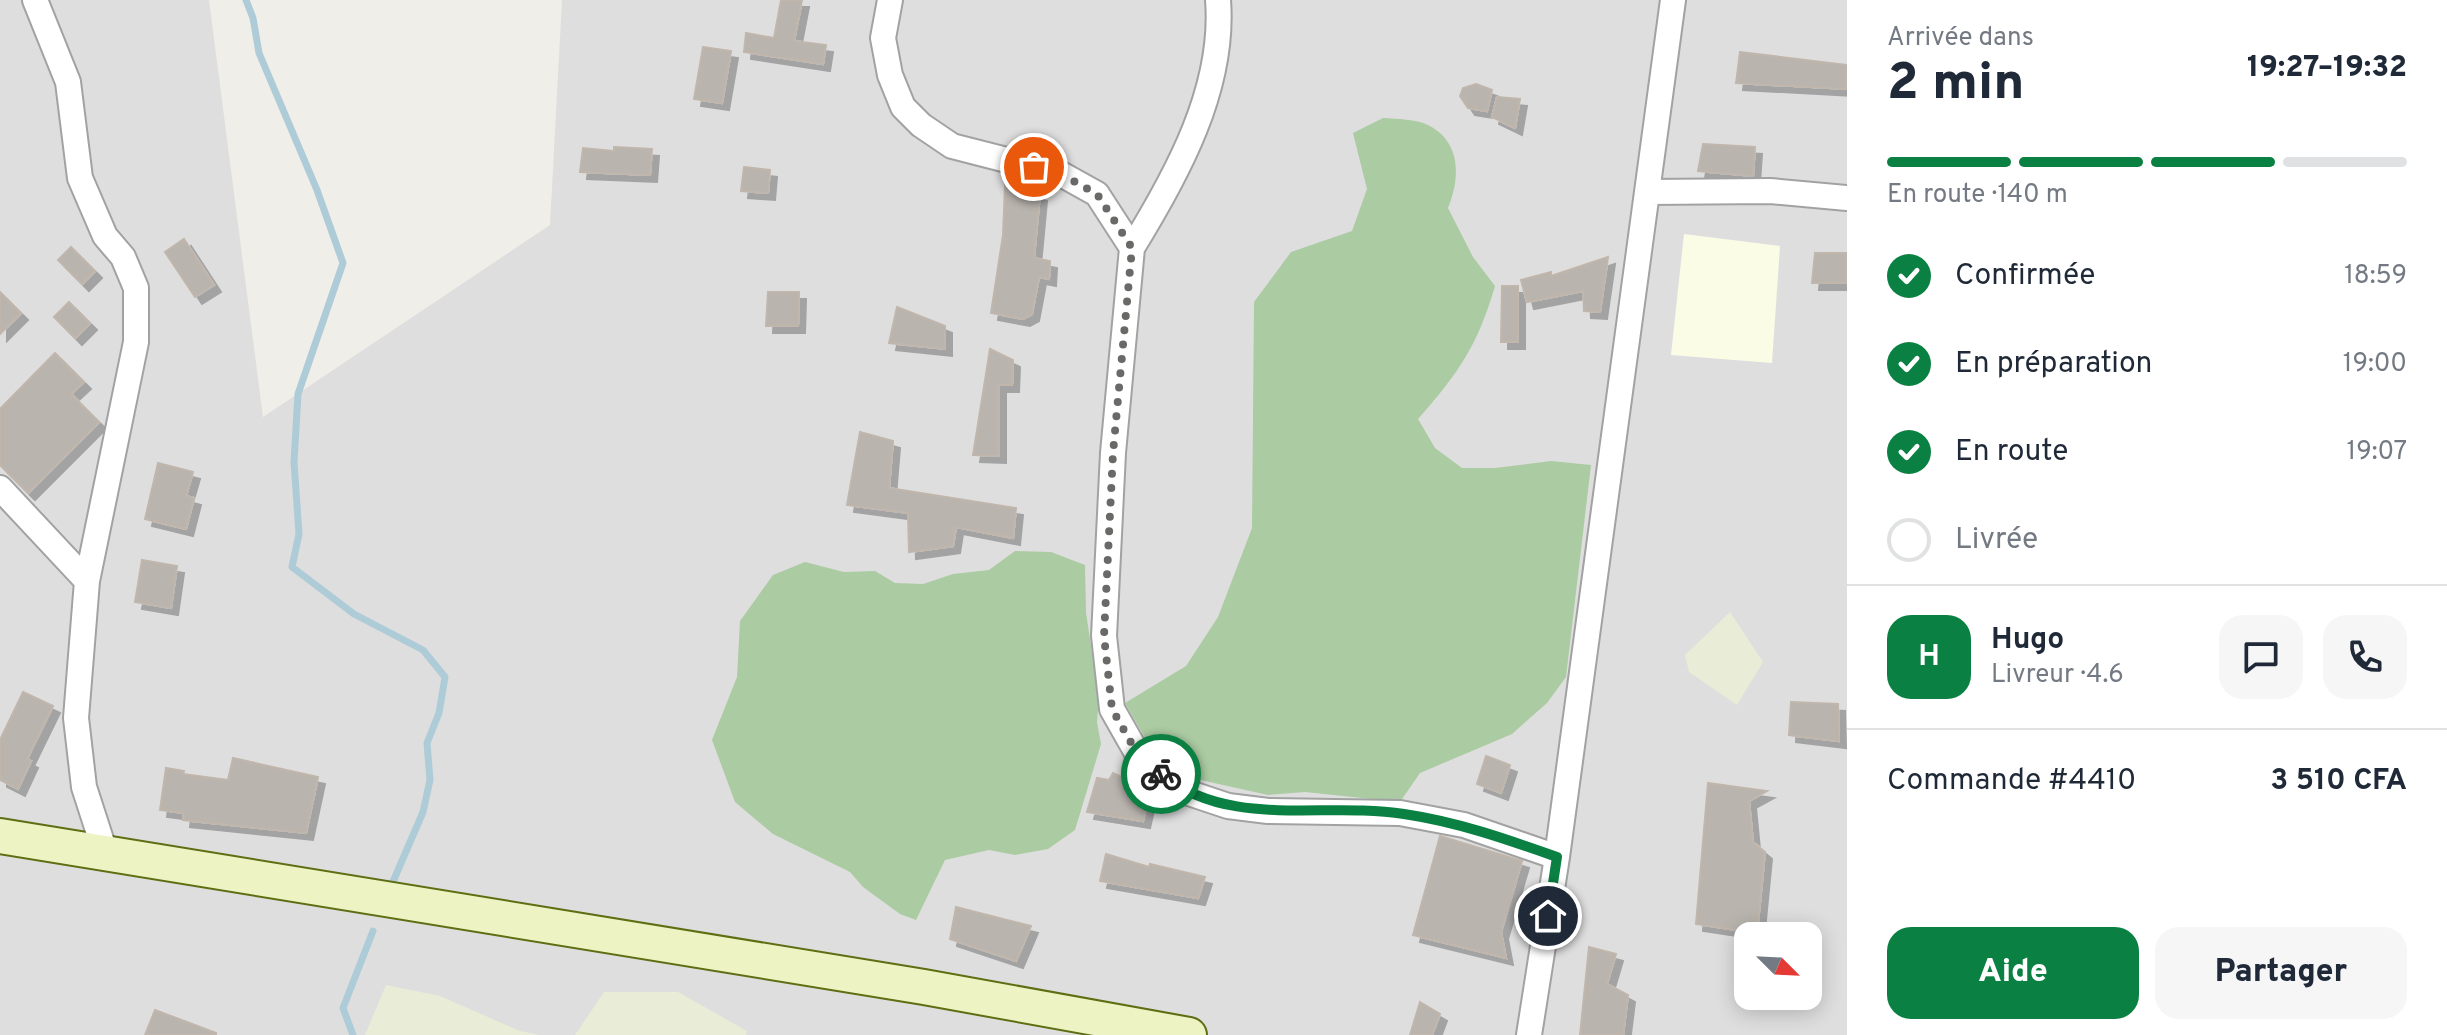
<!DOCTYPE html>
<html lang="fr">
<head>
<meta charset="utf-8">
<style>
  body { margin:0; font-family:Overpass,sans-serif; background:#f6f6f7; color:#1f2937; height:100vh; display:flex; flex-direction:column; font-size:30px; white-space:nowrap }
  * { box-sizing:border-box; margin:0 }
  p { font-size:26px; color:#747a83 }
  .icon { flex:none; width:44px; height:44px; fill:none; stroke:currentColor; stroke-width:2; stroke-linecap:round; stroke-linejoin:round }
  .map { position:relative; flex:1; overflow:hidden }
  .drawer { display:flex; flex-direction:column; background:#fff; width:600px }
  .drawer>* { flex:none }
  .needle { width:52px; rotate:114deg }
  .controls { position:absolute; left:1734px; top:922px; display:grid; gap:16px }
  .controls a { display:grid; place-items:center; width:88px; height:88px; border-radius:16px; background:#fff; box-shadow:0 4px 20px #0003; font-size:40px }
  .pin { position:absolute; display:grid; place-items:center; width:68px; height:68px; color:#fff; margin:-34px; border:4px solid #fff; border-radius:50%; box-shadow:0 2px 8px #0007 }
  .courier { position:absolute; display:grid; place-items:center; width:80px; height:80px; margin:-40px; border:6px solid #0b8043; border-radius:50%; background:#fff; color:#222; box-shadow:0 2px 10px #0007 }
  .head em { font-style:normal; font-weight:800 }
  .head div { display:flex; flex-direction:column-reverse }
  .head { display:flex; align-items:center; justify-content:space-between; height:136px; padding:0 40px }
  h1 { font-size:52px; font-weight:800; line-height:60px }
  .bar { display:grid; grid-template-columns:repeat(4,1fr); gap:12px 8px; align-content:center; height:96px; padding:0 40px }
  .bar i { height:10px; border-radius:6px; background:#e0e1e3 }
  .bar .on { background:#0b8043 }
  .bar p { grid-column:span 4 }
  .line { display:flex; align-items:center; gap:20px; padding:0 40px; border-top:2px solid #e0e1e3 }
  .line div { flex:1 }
  .round { display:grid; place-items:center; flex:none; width:84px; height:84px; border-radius:24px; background:#f6f6f7 }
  ol { padding:0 40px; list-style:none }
  li { display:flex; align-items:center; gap:24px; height:88px }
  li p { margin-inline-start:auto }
  li .icon { padding:8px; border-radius:50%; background:#0b8043; color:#fff; stroke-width:4 }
  li:last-child { color:#747a83 }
  li i { width:44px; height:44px; border:4px solid #e0e1e3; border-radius:50% }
  .button { display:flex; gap:16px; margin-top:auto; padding:16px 40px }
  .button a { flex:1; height:92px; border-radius:24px; background:#0b8043; color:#fff; font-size:32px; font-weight:800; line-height:92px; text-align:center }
  .button a+a { background:#f6f6f7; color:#1f2937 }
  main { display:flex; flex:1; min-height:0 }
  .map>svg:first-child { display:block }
  .residential { fill:#dfdede; fill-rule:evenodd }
  .education { fill:#fafce6 }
  .farmland { fill:#e9ecd6 }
  .forest { fill:#abcba2 }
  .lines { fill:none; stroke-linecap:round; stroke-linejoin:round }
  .stream { stroke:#aeccd8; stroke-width:7 }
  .building { fill:#b9b4ae; stroke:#c0b6ac; stroke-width:2; filter:url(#shadow) }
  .street-casing { stroke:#a2a2a2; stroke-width:28 }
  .secondary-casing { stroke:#5e6e12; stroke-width:38 }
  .street { stroke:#fff; stroke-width:24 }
  .secondary { stroke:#eef3c3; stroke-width:34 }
  .done { stroke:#696967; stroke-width:8; stroke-dasharray:0 14.4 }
  .route { stroke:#0b8043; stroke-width:10 }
</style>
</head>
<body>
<main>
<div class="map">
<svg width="1847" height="1035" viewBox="0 0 1847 1035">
  <defs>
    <filter id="shadow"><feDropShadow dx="7" dy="7" stdDeviation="0" flood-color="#0004"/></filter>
  </defs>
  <rect width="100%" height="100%" fill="#f0eee9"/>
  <path class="residential" d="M0,0H209L263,417L550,225L562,0H1847V1035H0ZM1748,936H1808V996H1748Z"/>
  <path class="education" d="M1684,234L1780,246L1772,363L1671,355Z"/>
  <path class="farmland" d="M1730,612L1763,662L1737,705L1689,672L1685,655Z
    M386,985L440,996L520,1031L539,1035H365Z
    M604,992H678L747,1031L746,1035H575Z"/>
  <path class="forest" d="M1383,118C1397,119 1416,119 1428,125C1462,142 1460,179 1448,208L1473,257L1495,286C1478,345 1458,374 1418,419L1435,448L1462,468H1495L1551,461L1591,465L1566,677L1547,703L1512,734L1420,773L1400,802L1305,792L1268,795L1196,779L1155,755L1125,703L1186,666L1218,617L1252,528L1254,302L1291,252L1352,231L1367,189L1353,133Z
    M1015,551L1051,552L1085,565L1086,613L1099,698L1097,722L1101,744L1075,830L1048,849L1015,855L989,850L945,860L916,920L900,914L863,887L850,872L773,834L735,802L712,740L737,677L740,621L773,575L805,562L844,572L875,571L895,583L923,584L953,574L989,570Z"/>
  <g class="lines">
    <path class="stream" d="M246,0L253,18L259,53L317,190L343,263L298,394L294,462L299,534L292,567L354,614L423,650L445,677L439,713L427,743L430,780L423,812L389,891
      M353,1035L343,1008L373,931"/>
  </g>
  <path class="building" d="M781,0H802L794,41L826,45L823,64L744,52L746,33L774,38Z
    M703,47L731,51L722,103L694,99Z
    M1740,52L1847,65V89L1736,83Z
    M1476,84L1492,90L1487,111L1468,108L1460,96L1463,88Z
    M1497,97L1520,99L1515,128L1492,117Z
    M1703,144L1755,147L1753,176L1698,171Z
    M614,147L652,149L650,175L580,172L583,148L614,151Z
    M744,167L770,170L768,193L741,191Z
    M1005,185L1040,194L1034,258L1050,261L1049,279L1039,277L1032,314L1023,319L991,313L1003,235Z
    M184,239L214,285L195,297L165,252Z
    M71,247L95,271L82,284L58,260Z
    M1815,253H1847V283H1812Z
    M1608,257L1600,312L1584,311L1583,291L1527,302L1521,280L1551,272V276Z
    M1502,286H1518V342H1501Z
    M0,292L21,313L0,334Z
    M768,292H799L798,326H766Z
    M69,302L90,323L75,338L54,317Z
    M897,307L945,326V349L889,343Z
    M990,349L1013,360L1012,385H999V456L973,455Z
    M55,353L84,382L71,394L99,422L28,493L0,465V409Z
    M860,432L893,441L889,488L1016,508L1013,538L956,527L953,546L909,552L908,513L847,505Z
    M158,463L193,472L186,496L194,498L186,529L145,519Z
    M142,560L177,566L171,608L135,602Z
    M23,692L53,706L27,759L31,761L18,789L0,780V740Z
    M1791,702L1838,704L1839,741L1789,735Z
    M1486,756L1510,765L1501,793L1477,784Z
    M233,758L318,777L306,833L183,820L184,813L160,810L166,768L184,771L183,774L228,780Z
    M1113,773L1150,791L1143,821L1087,812L1097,778L1109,780Z
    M1708,783L1767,791L1749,801L1753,842L1765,852L1757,933L1696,924Z
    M1440,836L1522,861L1501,932L1506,958L1413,935Z
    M1106,854L1149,867L1150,864L1205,877L1198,898L1100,881Z
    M956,907L1031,926L1016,961L950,939Z
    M1589,947L1616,954L1607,984L1628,995L1623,1035H1580Z
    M1420,1002L1440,1014L1432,1035H1410Z
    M155,1010L216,1033V1035H145Z"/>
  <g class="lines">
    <g class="street-casing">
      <path id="street" d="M35,0L68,82L80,178L105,236L123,257L136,288V342L87,581L76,718L84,787L106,855
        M890,0L883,38L890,75L903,107L921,125L952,146L1061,174L1097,194L1132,248L1113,453L1104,636L1112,709L1137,753L1183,791L1228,806L1268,811L1400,813L1464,825L1557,857
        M1648,192L1770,191L1847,198
        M1132,248C1177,175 1225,88 1218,0
        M0,488L87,581
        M1529,1035L1557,857L1673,0"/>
    </g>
    <g class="secondary-casing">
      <path id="secondary" d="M0,836L924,987L1189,1035"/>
    </g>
    <use href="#street" class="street"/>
    <use href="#secondary" class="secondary"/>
  </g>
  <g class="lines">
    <path class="done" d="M1034,167L1061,174L1097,194L1132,248L1113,453L1104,636L1112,709L1137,753L1161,774"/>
    <path class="route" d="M1161,774C1230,830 1323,801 1404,814C1458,822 1506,839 1557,857L1548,916"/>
  </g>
</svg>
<div class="controls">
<a><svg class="needle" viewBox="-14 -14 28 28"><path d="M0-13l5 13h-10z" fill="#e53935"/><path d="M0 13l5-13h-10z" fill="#747a83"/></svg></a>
</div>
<div class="pin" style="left:1034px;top:167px;background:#ea580c"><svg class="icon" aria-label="bag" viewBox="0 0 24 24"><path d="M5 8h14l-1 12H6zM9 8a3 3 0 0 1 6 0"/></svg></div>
<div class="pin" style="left:1548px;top:916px;background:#1f2937"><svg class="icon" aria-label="home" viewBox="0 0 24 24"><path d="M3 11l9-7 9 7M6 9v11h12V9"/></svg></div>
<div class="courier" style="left:1161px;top:774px"><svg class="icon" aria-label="bike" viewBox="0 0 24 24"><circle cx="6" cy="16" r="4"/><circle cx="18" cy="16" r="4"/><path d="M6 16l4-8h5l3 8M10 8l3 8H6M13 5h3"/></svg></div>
</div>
<section class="drawer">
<div class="head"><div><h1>2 min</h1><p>Arrivée dans</p></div><em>19:27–19:32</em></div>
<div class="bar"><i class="on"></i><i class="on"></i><i class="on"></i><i></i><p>En route · 140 m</p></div>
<ol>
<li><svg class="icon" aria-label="check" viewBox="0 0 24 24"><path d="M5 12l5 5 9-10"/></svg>Confirmée<p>18:59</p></li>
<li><svg class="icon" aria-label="check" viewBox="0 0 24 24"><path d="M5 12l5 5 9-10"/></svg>En préparation<p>19:00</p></li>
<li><svg class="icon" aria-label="check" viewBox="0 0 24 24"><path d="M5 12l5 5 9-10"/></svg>En route<p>19:07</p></li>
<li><i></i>Livrée</li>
</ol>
<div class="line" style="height:144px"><b class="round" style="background:#0b8043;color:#fff">H</b><div><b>Hugo</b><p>Livreur · 4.6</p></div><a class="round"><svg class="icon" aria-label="chat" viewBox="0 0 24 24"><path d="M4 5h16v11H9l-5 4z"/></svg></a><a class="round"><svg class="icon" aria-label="phone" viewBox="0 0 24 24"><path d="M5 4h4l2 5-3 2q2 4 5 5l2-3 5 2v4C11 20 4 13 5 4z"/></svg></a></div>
<div class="line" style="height:104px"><div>Commande #4410</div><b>3 510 CFA</b></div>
<div class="button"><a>Aide</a><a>Partager</a></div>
</section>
</main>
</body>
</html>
